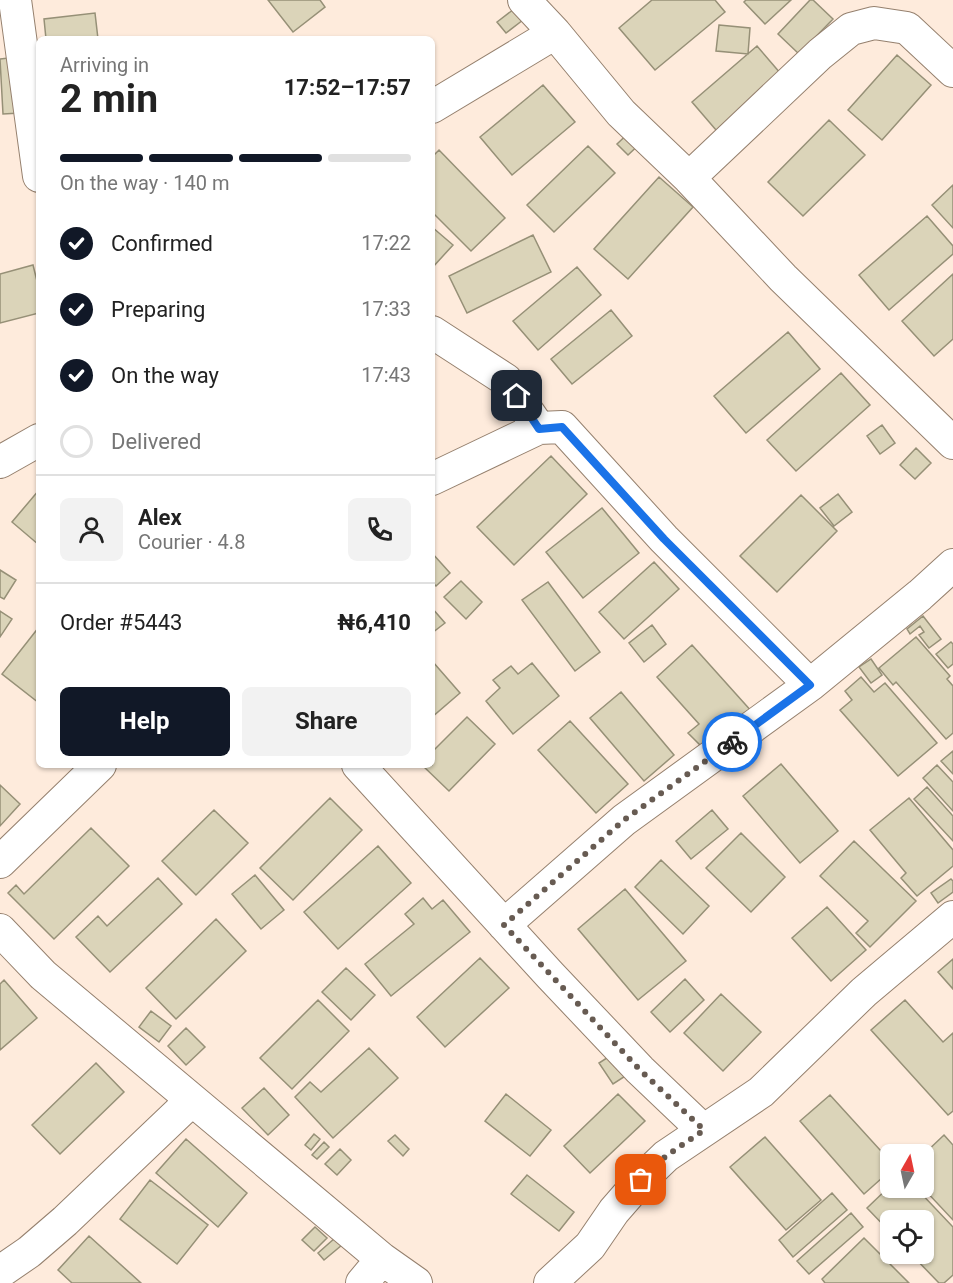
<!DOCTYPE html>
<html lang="en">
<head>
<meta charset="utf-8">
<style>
  body { margin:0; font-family:Roboto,sans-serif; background:#f2f2f2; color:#222; height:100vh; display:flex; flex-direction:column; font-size:22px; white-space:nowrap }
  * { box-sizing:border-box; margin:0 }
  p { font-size:20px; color:#767676 }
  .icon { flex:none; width:33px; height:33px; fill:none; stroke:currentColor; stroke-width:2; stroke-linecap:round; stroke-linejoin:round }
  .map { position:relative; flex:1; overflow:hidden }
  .drawer { position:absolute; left:36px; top:36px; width:399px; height:732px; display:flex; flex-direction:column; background:#fff; border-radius:9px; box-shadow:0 2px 4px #0004 }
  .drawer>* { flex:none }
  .needle { width:39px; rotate:9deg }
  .buttons { position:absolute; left:880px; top:1144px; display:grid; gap:12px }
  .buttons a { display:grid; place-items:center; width:54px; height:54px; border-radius:9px; background:#fff; box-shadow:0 2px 4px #0004; font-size:30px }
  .pin { position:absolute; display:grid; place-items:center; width:51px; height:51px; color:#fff; margin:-26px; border-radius:12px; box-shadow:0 3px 9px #0006 }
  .courier { position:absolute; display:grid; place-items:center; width:60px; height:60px; margin:-30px; border:4px solid #1a73e8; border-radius:50%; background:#fff; color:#222; box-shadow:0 2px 8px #0007 }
  .summary em { font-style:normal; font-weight:700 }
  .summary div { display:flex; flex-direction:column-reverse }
  .summary { display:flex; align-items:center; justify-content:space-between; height:102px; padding:0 24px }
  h1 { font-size:39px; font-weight:700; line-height:45px }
  .bar { display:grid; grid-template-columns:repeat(4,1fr); gap:9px 6px; align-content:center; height:72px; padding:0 24px }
  .bar i { height:8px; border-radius:4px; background:#e0e0e0 }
  .bar .selected { background:#111827 }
  .bar p { grid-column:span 4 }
  .line { display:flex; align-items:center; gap:15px; padding:0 24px; border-top:2px solid #e0e0e0 }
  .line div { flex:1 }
  .round { display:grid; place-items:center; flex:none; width:63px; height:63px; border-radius:9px; background:#f2f2f2 }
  ol { padding:0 24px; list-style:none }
  li { display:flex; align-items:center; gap:18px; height:66px }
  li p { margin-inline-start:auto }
  li .icon { padding:6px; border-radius:50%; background:#111827; color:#fff; stroke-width:4 }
  li:last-child { color:#767676 }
  li i { width:33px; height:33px; border:3px solid #e0e0e0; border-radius:50% }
  .action { display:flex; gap:12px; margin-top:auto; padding:12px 24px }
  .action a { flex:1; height:69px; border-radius:9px; background:#111827; color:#fff; font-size:24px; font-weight:700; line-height:69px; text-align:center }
  .action a+a { background:#f2f2f2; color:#222 }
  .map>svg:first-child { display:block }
  .building { fill:#dbd4b9; stroke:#969077; stroke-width:1.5 }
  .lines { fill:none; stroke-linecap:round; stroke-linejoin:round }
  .minor-casing { stroke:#95806e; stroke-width:34 }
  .minor { stroke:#fff; stroke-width:32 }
  .done { stroke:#675b52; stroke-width:6; stroke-dasharray:0 10.8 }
  .route { stroke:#1a73e8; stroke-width:8 }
</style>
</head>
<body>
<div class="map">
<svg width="953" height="1283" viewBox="0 0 953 1283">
  <rect width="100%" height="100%" fill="#feebdc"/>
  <path class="building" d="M268,0H320L325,7L293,32Z
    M652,0H715L725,12L655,70L619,28Z
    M746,0H791L765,24L744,2Z
    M810,0H813L833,19L799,54L778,34Z
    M514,9L523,20L506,33L497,22Z
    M95,13L98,39H46L44,19Z
    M719,25L750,28L748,54L716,51Z
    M757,46L787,81L722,137L692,102Z
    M897,55L931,85L882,140L848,110Z
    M17,57L20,113L3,114L0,59Z
    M543,85L575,122L512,175L480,137Z
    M829,120L865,155L803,216L768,182Z
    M635,127L646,138L628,155L617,144Z
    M588,146L615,173L554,232L527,205Z
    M439,150L505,218L471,251L432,212V157Z
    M659,177L693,207L628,279L594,249Z
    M953,185V228L932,205Z
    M927,216L953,246V254L889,310L859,275Z
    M432,227L453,245L432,268Z
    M533,235L551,272L467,313L449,276Z
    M33,265L39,289V313L0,323V274Z
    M577,267L601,295L538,350L513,321Z
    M953,274V339L934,356L902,321Z
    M611,310L632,336L572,384L551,359Z
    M788,332L820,369L746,433L714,396Z
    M841,373L870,405L796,471L767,440Z
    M882,425L895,443L880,454L867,436Z
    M916,448L931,463L915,479L900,465Z
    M551,456L587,494L514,565L477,527Z
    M39,490V545L12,522Z
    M838,494L852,512L834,526L820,508Z
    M801,495L837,531L777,592L740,556Z
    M602,508L639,553L583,598L546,552Z
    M432,553L450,573L436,586L432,582Z
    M654,562L679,589L624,639L599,612Z
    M0,570L16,580L4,599L0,597Z
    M461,581L482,602L466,619L444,597Z
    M548,582L600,652L575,671L522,600Z
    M432,608L445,623L432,633Z
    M0,611L12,619L0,637Z
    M923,616L941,639L929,648L919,635L924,632L920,626L910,634L907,629Z
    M652,625L666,644L644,662L629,643Z
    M39,627V703L2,674Z
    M916,637L950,676L947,679L953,686V733L946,739L896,682L893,685L879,668Z
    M951,642L953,644V664L948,668L936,654Z
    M692,645L753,713L709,754L688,733L699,724L657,677Z
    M871,659L882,675L871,683L859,667Z
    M433,662L460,693L432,717V663Z
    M532,663L559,696L513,734L486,701L500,688L493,680L511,666L518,674Z
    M861,677L874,692L885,683L937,743L898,776L840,710L852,700L845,691Z
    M621,692L674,755L644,781L590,718Z
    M467,717L495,744L449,791L422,765H432V752Z
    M570,721L628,784L596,813L538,750Z
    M953,751V774L941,761Z
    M781,764L838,831L800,863L743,796Z
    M937,765L953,782V811L923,778Z
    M0,785L20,804L0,826Z
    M927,787L953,816V841L914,799Z
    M330,798L362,830L293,900L260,868Z
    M909,798L953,850V866L917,896L901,878L906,873L870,830Z
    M214,810L248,843L196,895L162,861Z
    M712,810L728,829L691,859L676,841Z
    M91,828L129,866L54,939L8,893L16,885L24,894Z
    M741,833L785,877L751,912L706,868Z
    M854,841L916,901L870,947L856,933L868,921L820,876Z
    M378,846L411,883L338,949L304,912Z
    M661,860L709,906L683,934L635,887Z
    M255,875L284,910L261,929L232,894Z
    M158,878L182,904L110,972L76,937L98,916L107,926Z
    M951,879L953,881V892L938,903L931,893Z
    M625,889L686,961L638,1000L578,929Z
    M423,898L432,909L443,900L470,932L391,996L365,964L414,924L405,914Z
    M827,907L866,950L831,981L792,938Z
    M216,919L246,951L176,1019L146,988Z
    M480,958L509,988L445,1047L417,1017Z
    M953,959V989L938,972Z
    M346,968L375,995L351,1020L322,992Z
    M685,979L704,1000L670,1032L651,1012Z
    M4,980L37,1018L0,1050V984Z
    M721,994L761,1032L723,1071L684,1033Z
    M318,1000L349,1031L292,1089L260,1058Z
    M905,1000L943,1042L953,1033V1111L948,1115L871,1030Z
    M151,1011L171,1026L159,1042L139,1027Z
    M186,1028L205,1047L186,1065L168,1046Z
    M369,1048L398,1078L333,1138L295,1097L310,1082L321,1092Z
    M616,1052L630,1073L613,1084L599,1063Z
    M96,1063L124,1092L60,1154L32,1125Z
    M264,1088L289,1115L268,1135L242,1108Z
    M506,1094L551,1130L530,1156L485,1121Z
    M618,1094L645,1121L590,1173L564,1146Z
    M830,1095L891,1162V1170L864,1194L800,1121Z
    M314,1134L320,1139L311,1150L305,1145Z
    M395,1135L409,1149L403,1156L388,1141Z
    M944,1135L953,1145V1220L923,1188H924V1155H923Z
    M765,1137L821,1200L786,1230L730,1167Z
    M186,1139L247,1193L218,1227L156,1173Z
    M324,1142L329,1147L317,1159L312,1155Z
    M340,1149L351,1160L337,1175L325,1164Z
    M527,1175L574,1212L559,1231L511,1194Z
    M150,1180L208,1225L177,1264L120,1219Z
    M891,1185V1188H916L953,1227V1275L944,1283H939L911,1254H924V1221H891V1233L867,1208Z
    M832,1193L847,1210L793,1257L779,1240Z
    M851,1213L863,1227L809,1274L797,1261Z
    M315,1227L327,1238L314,1251L302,1240Z
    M89,1236L141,1283H72L58,1270Z
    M335,1238L342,1245L324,1260L318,1253Z
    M864,1238L909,1283H825L822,1279Z"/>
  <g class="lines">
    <g class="minor-casing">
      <path id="minor" d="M15,0L39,176
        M524,0L555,33L621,113L689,178L783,278L953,443
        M432,107L555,33
        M689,178L820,54L851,29L874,23L907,28L953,71
        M432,332L506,380L539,428L562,427L664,539L810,685
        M0,462L39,440
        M432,479L539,428
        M358,765L550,975L640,1070L703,1130
        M0,862L100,765
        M504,925L624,820L810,685L920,595L953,565
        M0,930L43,975L382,1259L416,1283
        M0,1272L29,1252L65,1221L192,1100
        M362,1283L382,1259
        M550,1283L590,1246L614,1211L641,1180L666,1156L761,1092L864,992L953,917"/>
    </g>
    <use href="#minor" class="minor"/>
  </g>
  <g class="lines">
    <path class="done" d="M641,1180L666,1156L704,1130L640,1070L504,925L624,820L732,742"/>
    <path class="route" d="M517,396L539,429L562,427L664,539L810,685L732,742"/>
  </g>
</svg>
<div class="buttons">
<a><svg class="needle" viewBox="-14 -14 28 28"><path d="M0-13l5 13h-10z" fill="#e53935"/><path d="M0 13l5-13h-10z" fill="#767676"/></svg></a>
<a><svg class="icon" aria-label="locate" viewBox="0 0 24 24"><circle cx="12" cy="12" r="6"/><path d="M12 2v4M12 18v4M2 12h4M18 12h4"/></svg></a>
</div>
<div class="pin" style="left:641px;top:1180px;background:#ea580c"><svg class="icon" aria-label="bag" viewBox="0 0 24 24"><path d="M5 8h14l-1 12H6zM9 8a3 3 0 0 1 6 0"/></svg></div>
<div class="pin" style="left:517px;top:396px;background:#1f2937"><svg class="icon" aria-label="home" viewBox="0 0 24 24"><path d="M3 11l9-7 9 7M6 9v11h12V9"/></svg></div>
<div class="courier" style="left:732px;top:742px"><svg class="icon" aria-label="bike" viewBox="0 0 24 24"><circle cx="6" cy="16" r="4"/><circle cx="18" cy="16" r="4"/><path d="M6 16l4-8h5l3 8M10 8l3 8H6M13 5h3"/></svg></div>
<section class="drawer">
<div class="summary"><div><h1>2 min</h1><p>Arriving in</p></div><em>17:52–17:57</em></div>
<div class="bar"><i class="selected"></i><i class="selected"></i><i class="selected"></i><i></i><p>On the way · 140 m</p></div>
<ol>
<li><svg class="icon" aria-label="check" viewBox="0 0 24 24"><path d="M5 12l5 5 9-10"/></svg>Confirmed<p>17:22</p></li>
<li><svg class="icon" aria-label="check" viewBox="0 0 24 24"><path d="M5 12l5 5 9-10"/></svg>Preparing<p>17:33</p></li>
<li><svg class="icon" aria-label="check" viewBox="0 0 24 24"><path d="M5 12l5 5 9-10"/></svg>On the way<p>17:43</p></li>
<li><i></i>Delivered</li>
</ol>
<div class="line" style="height:108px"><a class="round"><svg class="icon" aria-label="person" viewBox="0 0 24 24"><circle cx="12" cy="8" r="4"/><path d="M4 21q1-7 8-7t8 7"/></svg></a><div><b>Alex</b><p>Courier · 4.8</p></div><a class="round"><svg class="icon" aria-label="phone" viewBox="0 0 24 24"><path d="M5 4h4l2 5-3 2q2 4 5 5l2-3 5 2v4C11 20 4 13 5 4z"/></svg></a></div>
<div class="line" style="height:78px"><div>Order #5443</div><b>₦6,410</b></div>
<div class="action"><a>Help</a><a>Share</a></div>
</section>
</div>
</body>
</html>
